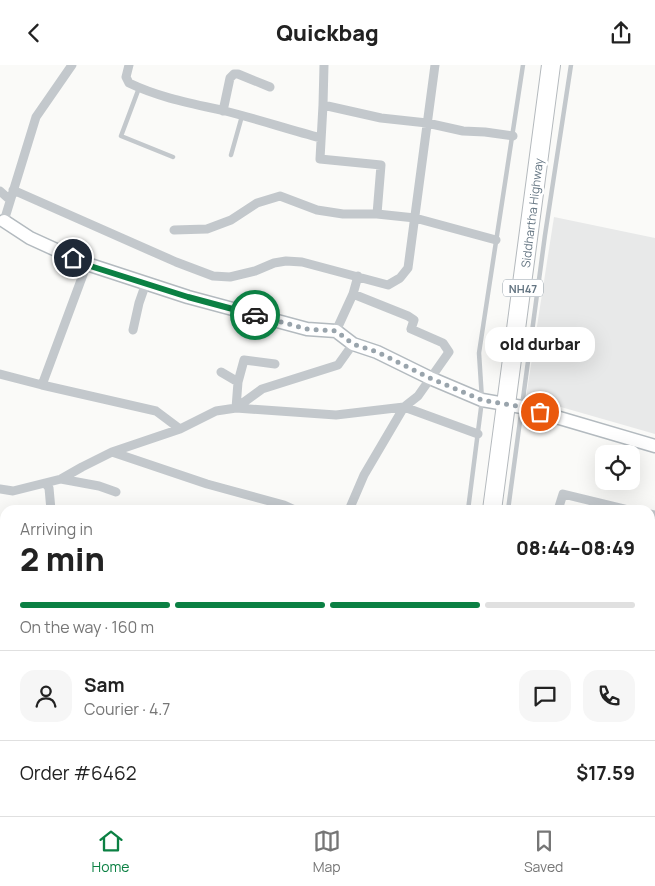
<!DOCTYPE html>
<html lang="en">
<head>
<meta charset="utf-8">
<style>
  body { margin:0; font-family:Manrope,sans-serif; background:#f6f6f6; color:#222; height:100vh; display:flex; flex-direction:column; font-size:19px; white-space:nowrap }
  * { box-sizing:border-box; margin:0 }
  p { font-size:16px; color:#767676 }
  .icon { flex:none; width:28px; height:28px; fill:none; stroke:currentColor; stroke-width:2; stroke-linecap:round; stroke-linejoin:round }
  .map { position:relative; flex:1; overflow:hidden }
  .details { position:absolute; left:0px; top:440px; width:655px; height:311px; display:flex; flex-direction:column; background:#fff; border-radius:15px 15px 0 0; box-shadow:0 5px 20px #0002 }
  .details>* { flex:none }
  .fabs { position:absolute; left:595px; top:380px; display:grid; gap:10px }
  .fabs a { display:grid; place-items:center; width:45px; height:45px; border-radius:10px; background:#fff; box-shadow:0 5px 20px #0002; font-size:25px }
  .pin { position:absolute; display:grid; place-items:center; width:42px; height:42px; color:#fff; margin:-21px; border:2px solid #fff; border-radius:50%; box-shadow:0 1px 5px #0007 }
  .courier { position:absolute; display:grid; place-items:center; width:50px; height:50px; margin:-25px; border:4px solid #0b8043; border-radius:50%; background:#fff; color:#222; box-shadow:0 1px 6px #0007 }
  .bubble { position:absolute; height:35px; border-radius:15px; background:#fff; box-shadow:0 5px 20px #0002; font-size:16px; font-weight:800; line-height:35px; text-align:center }
  .headline em { font-style:normal; font-weight:800 }
  .headline div { display:flex; flex-direction:column-reverse }
  .headline { display:flex; align-items:center; justify-content:space-between; height:85px; padding:0 20px }
  h1 { font-size:32px; font-weight:800; line-height:38px }
  .bar { display:grid; grid-template-columns:repeat(4,1fr); gap:8px 5px; align-content:center; height:60px; padding:0 20px }
  .bar i { height:6px; border-radius:4px; background:#e0e0e0 }
  .bar .on { background:#0b8043 }
  .bar p { grid-column:span 4 }
  .line { display:flex; align-items:center; gap:12px; padding:0 20px; border-top:1px solid #e0e0e0 }
  .line div { flex:1 }
  .round { display:grid; place-items:center; flex:none; width:52px; height:52px; border-radius:15px; background:#f6f6f6 }
  header { display:flex; justify-content:space-between; align-items:center; height:65px; padding:0 20px; background:#fff; font-size:22px; font-weight:800 }
  .dock { display:flex; justify-content:space-around; align-items:center; height:70px; border-top:1px solid #e0e0e0; background:#fff; font-size:14px; color:#767676 }
  .dock a { display:grid; justify-items:center; gap:2px }
  .dock .on { color:#0b8043 }
  .map>svg:first-child { display:block }
  .built { fill:#e8e9e9 }
  .lines { fill:none; stroke-linecap:round; stroke-linejoin:round }
  .secondary-casing { stroke:#b3babf; stroke-width:15 }
  .highway-casing { stroke:#b4b9bd; stroke-width:20 }
  .lane { stroke:#c3c8cc; stroke-width:4.5 }
  .street { stroke:#c3c8cc; stroke-width:9 }
  .secondary { stroke:#fff; stroke-width:12 }
  .highway { stroke:#fff; stroke-width:18 }
  .done { stroke:#99a4ac; stroke-width:5; stroke-dasharray:0 9 }
  .route { stroke:#0b8043; stroke-width:6 }
  .labels { text-anchor:middle; dominant-baseline:central; stroke-width:5; stroke-linejoin:round; paint-order:stroke }
  .shield { fill:#fff; stroke:#939fa8; stroke-width:1 }
  .shield-label { font-size:11px; font-weight:bold; fill:#657683 }
  .street-label { font-size:12px; fill:#657683; stroke:#fff }
</style>
</head>
<body>
<header><svg class="icon" aria-label="back" viewBox="0 0 24 24"><path d="M15 5l-7 7 7 7"/></svg>Quickbag<svg class="icon" aria-label="share" viewBox="0 0 24 24"><path d="M12 15V3M7 8l5-5 5 5M5 13v7h14v-7"/></svg></header>
<div class="map">
<svg width="655" height="751" viewBox="0 0 655 751">
  <rect width="100%" height="100%" fill="#fafaf8"/>
  <path class="built" d="M554,152L655,173V369L526,332Z"/>
  <g class="lines">
    <g class="secondary-casing">
      <path id="secondary" d="M4,156L30,173L87,199L188,232L307,264L336,266L353,279L377,287L430,313L482,335L522,342L655,381"/>
    </g>
    <g class="highway-casing">
      <path id="highway" d="M492,445L551,0
        M439,751L440,746
        M452,751V746"/>
    </g>
    <path class="lane" d="M139,23L121,71L173,92
      M231,90L242,51
      M468,445L482,335L479,288L523,0
      M508,445L545,170L571,0
      M427,751L428,746
      M467,751V746"/>
    <path class="street" d="M129,0L126,12L129,18C158,32 189,38 221,45C254,53 287,64 321,73
      M324,0L323,40L381,53L427,58L463,66L485,67L513,71
      M323,40L320,94L381,100L377,149
      M223,46L230,13L234,9H238L270,22
      M13,125L176,197L213,211L230,212L255,206L274,198L286,196L302,197L388,220L400,213L408,203L435,0
      M0,126L10,135
      M0,156H4L36,52L72,0
      M174,165L207,164L231,155L257,138L280,131L317,145L343,149H377L415,153L496,175
      M87,199L42,320L156,346L180,364
      M133,265L139,238L146,218
      M336,266L353,229L358,211
      M275,299L244,295L238,317L236,343L336,350L404,342L478,369
      M221,307L238,317
      M0,309L42,320
      M112,387L207,419L284,440L295,445
      M61,414L99,421L116,427
      M45,418L49,423L51,445
      M0,424L13,426L61,414L82,402L112,387L180,364L216,346L236,343L262,324L338,300L353,279
      M349,445L364,410L404,342L418,331L449,287L443,278L411,264L414,255L408,251L353,229
      M558,445L563,429L629,445
      M650,449L655,450
      M650,481L655,482
      M0,491L5,492
      M650,535H655
      M0,539L5,542
      M0,571L5,572
      M650,623L655,624
      M310,746L320,751"/>
    <use href="#secondary" class="secondary"/>
    <use href="#highway" class="highway"/>
  </g>
  <g class="lines">
    <path class="done" d="M255,250L307,264L336,266L353,279L377,287L430,313L482,335L522,342L540,347"/>
    <path class="route" d="M73,193L87,200L188,232L255,250"/>
  </g>
  <g class="labels">
    <rect class="shield" x="503" y="214.5" width="40" height="17" rx="4"/>
    <g class="shield-label">
      <text x="523" y="223">NH47</text>
    </g>
    <g class="street-label">
      <text transform="translate(532 148) rotate(-83)">Siddhartha Highway</text>
    </g>
  </g>
</svg>
<div class="fabs">
<a><svg class="icon" aria-label="locate" viewBox="0 0 24 24"><circle cx="12" cy="12" r="6"/><path d="M12 2v4M12 18v4M2 12h4M18 12h4"/></svg></a>
</div>
<div class="pin" style="left:540px;top:347px;background:#ea580c"><svg class="icon" aria-label="bag" viewBox="0 0 24 24"><path d="M5 8h14l-1 12H6zM9 8a3 3 0 0 1 6 0"/></svg></div>
<div class="pin" style="left:73px;top:193px;background:#1f2937"><svg class="icon" aria-label="home" viewBox="0 0 24 24"><path d="M3 11l9-7 9 7M6 9v11h12V9"/></svg></div>
<div class="courier" style="left:255px;top:250px"><svg class="icon" aria-label="car" viewBox="0 0 24 24"><path d="M5 17H2v-5l4-1 3-4h7l3 4 3 1v5h-3M9 17h6M6 11h13"/><circle cx="7" cy="17" r="2"/><circle cx="17" cy="17" r="2"/></svg></div>
<div class="bubble" style="left:485px;top:262px;width:110px">old durbar</div>
<section class="details">
<div class="headline"><div><h1>2 min</h1><p>Arriving in</p></div><em>08:44–08:49</em></div>
<div class="bar"><i class="on"></i><i class="on"></i><i class="on"></i><i></i><p>On the way · 160 m</p></div>
<div class="line" style="height:90px"><a class="round"><svg class="icon" aria-label="person" viewBox="0 0 24 24"><circle cx="12" cy="8" r="4"/><path d="M4 21q1-7 8-7t8 7"/></svg></a><div><b>Sam</b><p>Courier · 4.7</p></div><a class="round"><svg class="icon" aria-label="chat" viewBox="0 0 24 24"><path d="M4 5h16v11H9l-5 4z"/></svg></a><a class="round"><svg class="icon" aria-label="phone" viewBox="0 0 24 24"><path d="M5 4h4l2 5-3 2q2 4 5 5l2-3 5 2v4C11 20 4 13 5 4z"/></svg></a></div>
<div class="line" style="height:65px"><div>Order #6462</div><b>$17.59</b></div>
</section>
</div>
<nav class="dock">
<a class="on"><svg class="icon" aria-label="home" viewBox="0 0 24 24"><path d="M3 11l9-7 9 7M6 9v11h12V9"/></svg>Home</a>
<a><svg class="icon" aria-label="map" viewBox="0 0 24 24"><path d="M3 6l6-2 6 2 6-2v14l-6 2-6-2-6 2zM9 4v14M15 6v14"/></svg>Map</a>
<a><svg class="icon" aria-label="saved" viewBox="0 0 24 24"><path d="M7 4h10v16l-5-4-5 4z"/></svg>Saved</a>
</nav>
</body>
</html>
